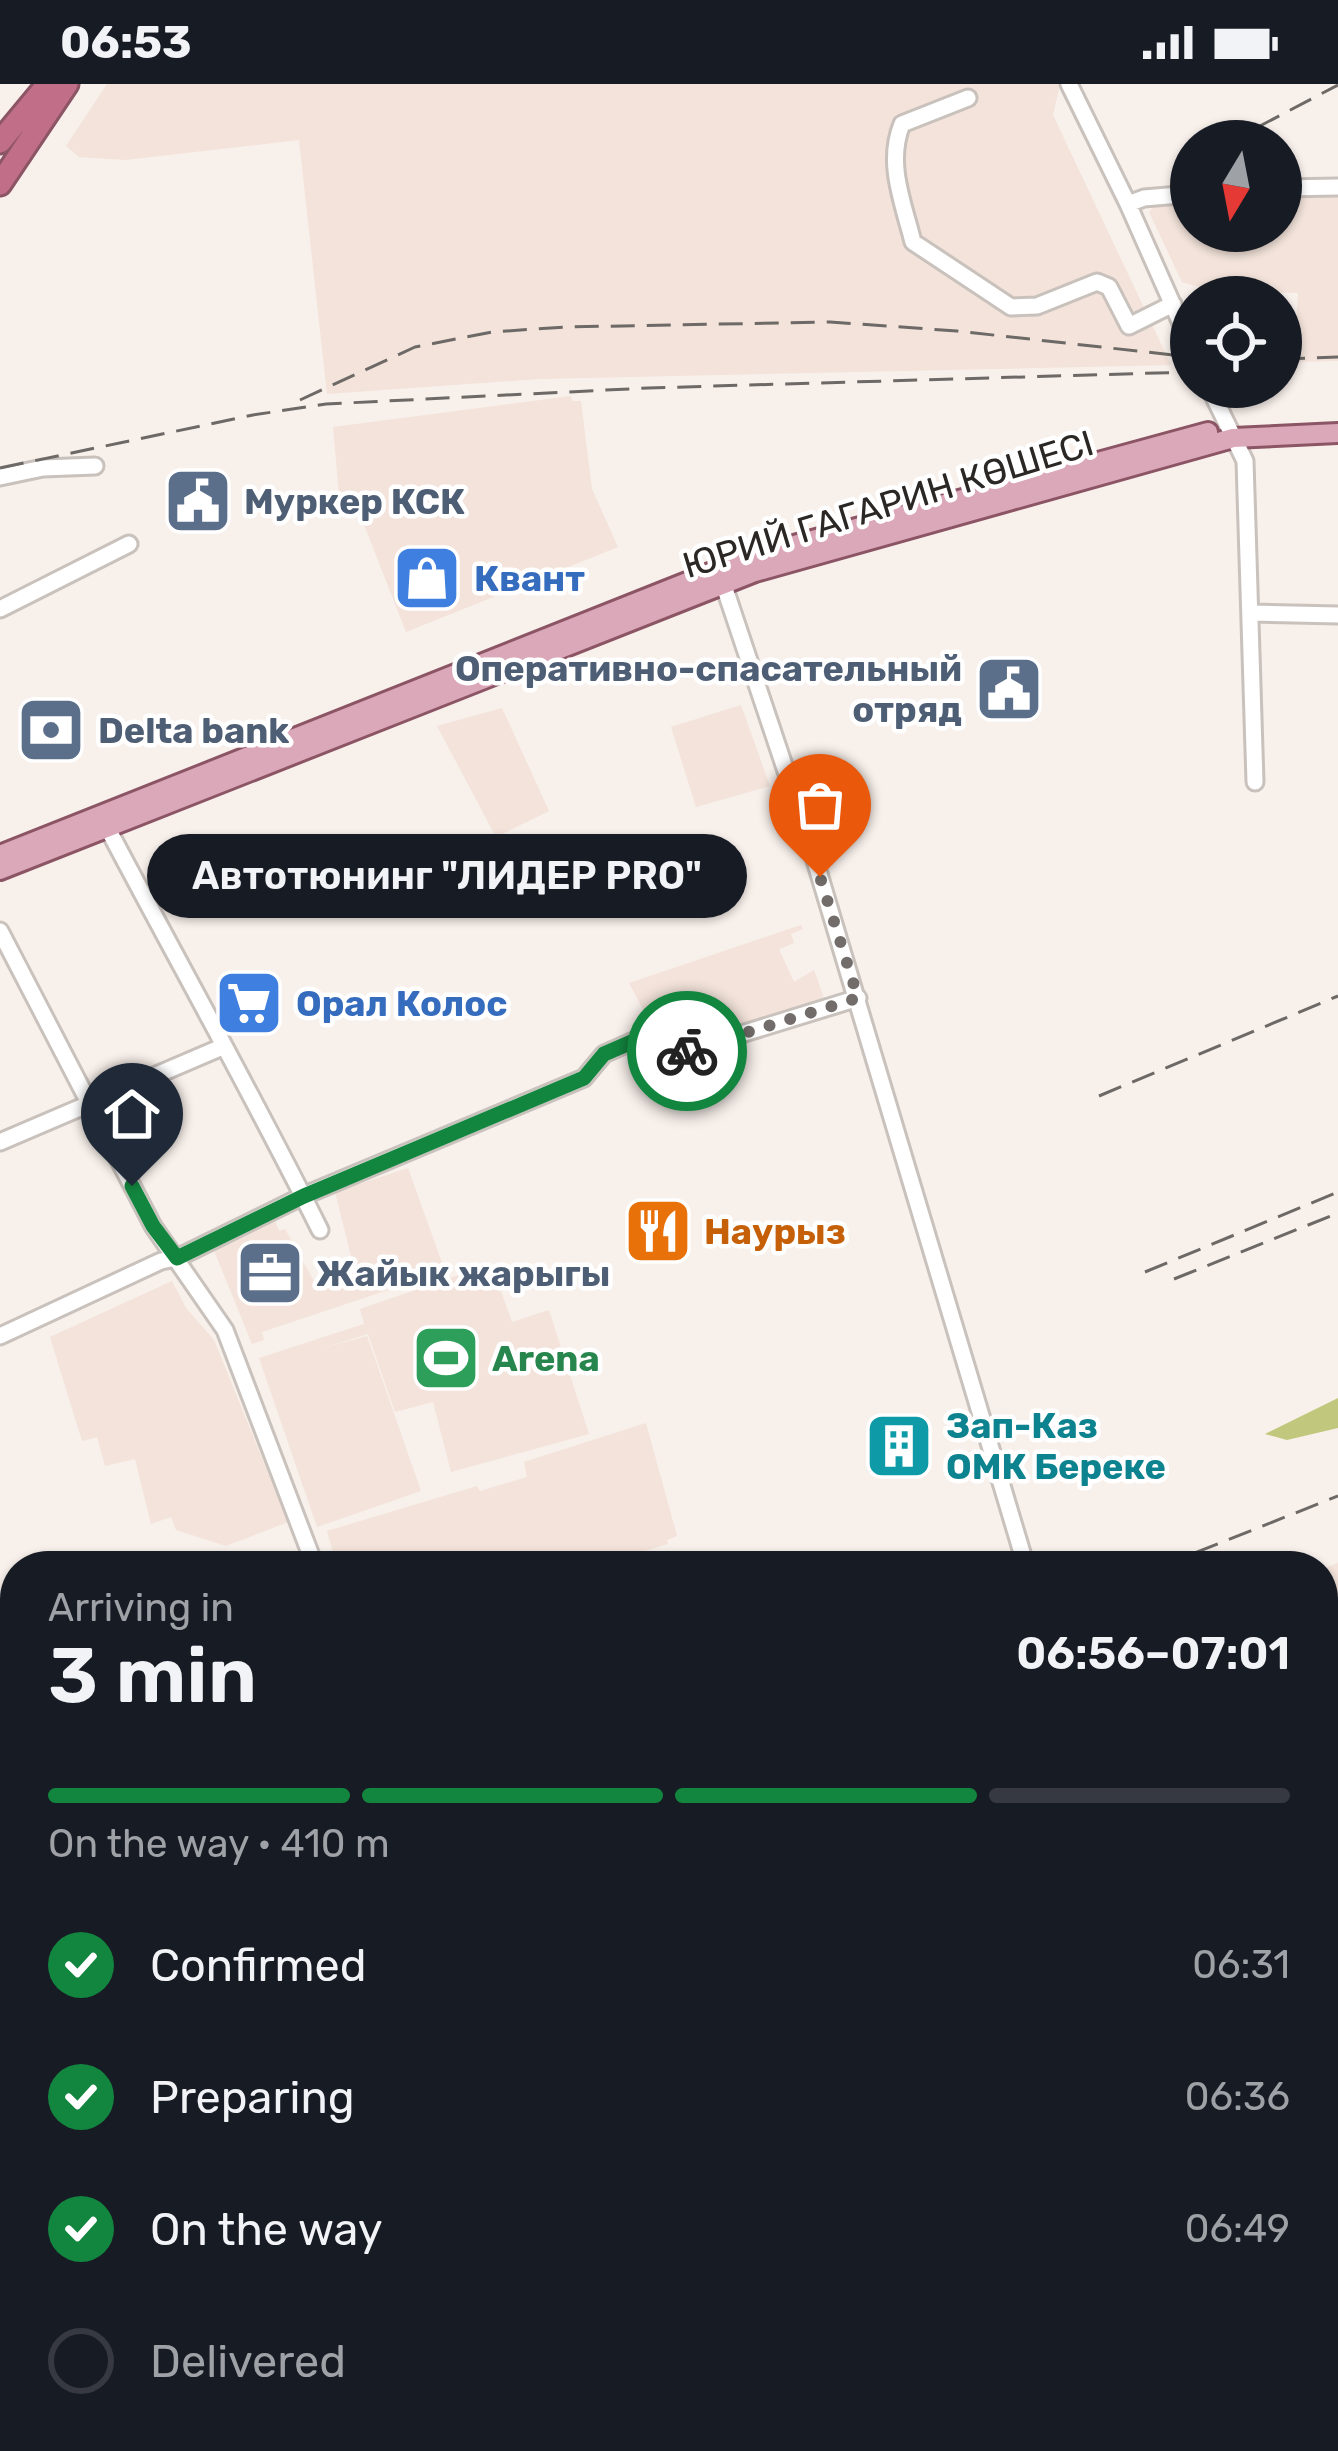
<!DOCTYPE html>
<html lang="en">
<head>
<meta charset="utf-8">
<style>
  body { margin:0; font-family:Rubik,sans-serif; background:#20242c; color:#f1f3f6; height:100vh; display:flex; flex-direction:column; font-size:45px; white-space:nowrap }
  * { box-sizing:border-box; margin:0 }
  p { font-size:39px; color:#9ea1a6 }
  .icon { flex:none; width:66px; height:66px; fill:none; stroke:currentColor; stroke-width:2; stroke-linecap:round; stroke-linejoin:round }
  .map { position:relative; flex:1; overflow:hidden }
  .details { position:absolute; left:0px; top:1467px; width:1338px; height:900px; display:flex; flex-direction:column; background:#171b24; border-radius:48px 48px 0 0; box-shadow:0 3px 9px #0004 }
  .details>* { flex:none }
  .needle { width:78px; rotate:190deg }
  .buttons { position:absolute; left:1170px; top:36px; display:grid; gap:24px }
  .buttons a { display:grid; place-items:center; width:132px; height:132px; border-radius:50%; background:#171b24; box-shadow:0 3px 9px #0004; font-size:60px }
  .pin { position:absolute; display:grid; place-items:center; width:102px; height:102px; color:#fff; margin:-123px -51px; border-radius:50% 50% 50% 0; rotate:-45deg; box-shadow:0 0 12px #0007 }
  .pin .icon { rotate:45deg }
  .courier { position:absolute; display:grid; place-items:center; width:120px; height:120px; margin:-60px; border:9px solid #12863f; border-radius:50%; background:#fff; color:#222; box-shadow:0 3px 15px #0007 }
  .bubble { position:absolute; height:84px; border-radius:42px; background:#171b24; box-shadow:0 3px 9px #0004; font-size:39px; font-weight:600; line-height:84px; text-align:center }
  .head em { font-style:normal; font-weight:600 }
  .head div { display:flex; flex-direction:column-reverse }
  .head { display:flex; align-items:center; justify-content:space-between; height:204px; padding:0 48px }
  h1 { font-size:78px; font-weight:600; line-height:90px }
  .bar { display:grid; grid-template-columns:repeat(4,1fr); gap:18px 12px; align-content:center; height:144px; padding:0 48px }
  .bar i { height:15px; border-radius:9px; background:#363941 }
  .bar .current { background:#12863f }
  .bar p { grid-column:span 4 }
  ol { padding:0 48px; list-style:none }
  li { display:flex; align-items:center; gap:36px; height:132px }
  li p { margin-inline-start:auto }
  li .icon { padding:12px; border-radius:50%; background:#12863f; color:#fff; stroke-width:4 }
  li:last-child { color:#9ea1a6 }
  li i { width:66px; height:66px; border:6px solid #363941; border-radius:50% }
  .status { display:flex; justify-content:space-between; align-items:center; height:84px; padding:0 60px; background:#171b24; direction:ltr }
  .status svg { height:33px; fill:currentColor }
  .map>svg:first-child { display:block }
  .built { fill:#f3e3da }
  .green { fill:#c5cc86 }
  .forest { fill:#c1c87d }
  .lines { fill:none; stroke-linecap:round; stroke-linejoin:round }
  .minor-casing { stroke:#c9c1bc; stroke-width:21 }
  .major-casing { stroke:#8c5565; stroke-width:24 }
  .highway-casing { stroke:#8c5565; stroke-width:27 }
  .minor { stroke:#fff; stroke-width:15 }
  .major { stroke:#daa8b8; stroke-width:18 }
  .highway { stroke:#c16e88; stroke-width:21 }
  .rail { stroke:#6d6966; stroke-width:3; stroke-dasharray:24 12; stroke-linecap:butt }
  .done { stroke:#726d6a; stroke-width:12; stroke-dasharray:0 21.6 }
  .route { stroke:#12863f; stroke-width:15 }
  .labels { text-anchor:middle; dominant-baseline:central; stroke-width:9; stroke-linejoin:round; paint-order:stroke }
  .service-label { font-size:36px; font-weight:bold; fill:#4e5e75; stroke:#fff; text-anchor:start }
  .street-label { font-size:36px; fill:#2a2725; stroke:#fff }
  .shop-label { font-size:36px; font-weight:bold; fill:#366cbe; stroke:#fff; text-anchor:start }
  .food-label { font-size:36px; font-weight:bold; fill:#c56008; stroke:#fff; text-anchor:start }
  .leisure-label { font-size:36px; font-weight:bold; fill:#27864d; stroke:#fff; text-anchor:start }
  .culture-label { font-size:36px; font-weight:bold; fill:#0d838f; stroke:#fff; text-anchor:start }
</style>
</head>
<body>
<div class="status"><b>06:53</b><svg viewBox="0 0 49 12"><path d="M0 12V9h3v3zM5 12V6h3v6zM10 12V3h3v9zM15 12V0h3v12zM26 1h20v11H26zM47 4h2v5h-2z"/></svg></div>
<div class="map">
<svg width="1338" height="2367" viewBox="0 0 1338 2367">
  <rect width="100%" height="100%" fill="#f8f0eb"/>
  <path class="built" d="M107,0H1060L1053,31L1171,281L540,295L327,310L299,56L125,76L79,73L66,62Z
    M1338,109V277L1294,278L1298,209L1209,206L1182,198L1149,128L1154,123L1191,120V147H1281V111Z
    M571,312L572,317H581L592,405L618,463L406,548L356,420L340,421L333,343Z
    M741,621L770,702L696,723L671,643Z
    M502,624L549,727L496,753L437,642Z
    M801,841L803,845L791,850L794,859L779,865L794,898L814,886L825,917L676,964L650,939L629,899Z
    M408,1084L445,1187L262,1248L264,1256L252,1260L208,1152L270,1124L279,1147L285,1145L315,1199L355,1188L335,1108Z
    M491,1180L512,1238L549,1226L589,1350L451,1388L433,1318L395,1328L368,1250L320,1265L367,1252L421,1407L317,1443L259,1274L364,1240L360,1225Z
    M172,1197L186,1224L214,1256L288,1438L226,1462L176,1446L171,1433L151,1440L135,1375L105,1382L97,1353L82,1357L50,1253Z
    M646,1339L677,1452L667,1456L668,1460L593,1482H337L327,1447L477,1402L480,1407L527,1393L524,1378Z
    M1338,1479V1614L1323,1619V1485Z
    M1338,2226V2367H1179L1155,2352H1323V2231Z
    M176,2352H509L513,2367H182Z"/>
  <path class="green" d="M471,1251L478,1283L422,1297L415,1266Z"/>
  <path class="forest" d="M1338,1314V1344L1287,1356L1265,1350Z"/>
  <g class="lines">
    <g class="minor-casing">
      <path id="minor" d="M1069,0L1128,120L1191,262
        M968,14L902,40C886,79 903,118 913,158L1011,223L1037,222L1097,198L1109,203L1129,242L1173,220
        M1281,104L1338,103
        M1128,120L1144,114L1191,110
        M1209,303L1245,377L1255,698
        M0,393L43,384L95,382
        M721,493L808,753L1026,1482
        M0,525L129,460
        M1252,529L1338,531
        M107,743C178,878 252,1009 320,1146
        M0,847L153,1142L225,1246L315,1482
        M0,1058L222,963
        M0,1252L161,1177L177,1174L303,1112L584,994L604,970L649,950L667,968H683L858,914
        M1323,1645L1338,1640
        M1323,1869L1338,1931
        M0,1903L15,1898
        M1129,2352L1160,2367
        M573,2367L621,2352
        M950,2367L1005,2352"/>
    </g>
    <g class="major-casing">
      <path id="major" d="M0,771L750,473L1208,348
        M0,786L755,488L1233,354L1338,349"/>
    </g>
    <g class="highway-casing">
      <path id="highway" d="M0,58L48,0
        M0,100L67,0
        M0,1982L15,2027
        M0,2027L15,2076
        M103,2352L108,2367
        M123,2352L128,2367"/>
    </g>
    <use href="#minor" class="minor"/>
    <use href="#major" class="major"/>
    <use href="#highway" class="highway"/>
    <path class="rail" d="M1258,43L1338,1
      M1281,275L1338,273
      M300,316L415,263L492,248L565,243L830,238L957,247L1191,273
      M0,384L253,331L326,320L648,304L1191,288
      M1099,1012L1338,912
      M1145,1188L1338,1108
      M1174,1195L1338,1129
      M1162,1482L1338,1412
      M0,1872L15,1868
      M1323,2208L1338,2203
      M1323,2284L1338,2282
      M1323,2332L1338,2336
      M1240,2352L1267,2367
      M788,2367L830,2354
      M817,2367L865,2352"/>
  </g>
  <g class="lines">
    <path class="done" d="M687,967L858,914L820,793"/>
    <path class="route" d="M132,1102L153,1142L177,1174L304,1112L584,994L604,970L650,950L667,968L687,967"/>
  </g>
  <defs>
    <g id="civic-square" transform="scale(3.45)"><rect x="-9" y="-9" width="18" height="18" rx="4" fill="#5c6f8a" stroke="#fff"/><path d="M-.6-6.5H3V-4.5H.6V-3L4-1V1h2V6H-6V1h2V-1L-.6-3ZM-1.2 2.5V6h2.4V2.5Z" fill="#fff"/></g>
    <g id="shop-square" transform="scale(3.45)"><rect x="-9" y="-9" width="18" height="18" rx="4" fill="#3f7fe0" stroke="#fff"/><path d="M-5-2.5h2.3a2.7 3.5 0 0 1 5.4 0H5L5.5 6h-11ZM-1.5-2.5h3a1.5 2.3 0 0 0-3 0Z" fill="#fff"/></g>
    <g id="bank-square" transform="scale(3.45)"><rect x="-9" y="-9" width="18" height="18" rx="4" fill="#5c6f8a" stroke="#fff"/><path d="M-6-4H6V4H-6ZM0-2.3a2.3 2.3 0 1 0 0 4.6a2.3 2.3 0 1 0 0-4.6Z" fill="#fff"/></g>
    <g id="supermarket-square" transform="scale(3.45)"><rect x="-9" y="-9" width="18" height="18" rx="4" fill="#3f7fe0" stroke="#fff"/><path d="M-6-5.5h2.5l.6 2H6L4.5 2H-2.5L-4.4-4H-6ZM-1.5 3.2a1.3 1.3 0 1 0 .1 0ZM3 3.2a1.3 1.3 0 1 0 .1 0Z" fill="#fff"/></g>
    <g id="restaurant-square" transform="scale(3.45)"><rect x="-9" y="-9" width="18" height="18" rx="4" fill="#e8710a" stroke="#fff"/><path d="M-5-6h1v4h1v-4h1v4h1v-4h1v5L-1.5 .5V6h-2V.5L-5-1ZM5-6V6H3V1.5H1.5Q1.5-4 5-6Z" fill="#fff"/></g>
    <g id="office-square" transform="scale(3.45)"><rect x="-9" y="-9" width="18" height="18" rx="4" fill="#5c6f8a" stroke="#fff"/><path d="M-6-3h4V-5.5h4V-3h4V5H-6ZM-1-4.5V-3h2v-1.5ZM-6 0V1H6V0Z" fill="#fff"/></g>
    <g id="stadium-square" transform="scale(3.45)"><rect x="-9" y="-9" width="18" height="18" rx="4" fill="#2e9e5b" stroke="#fff"/><path d="M0-5a6.5 5 0 1 0 0 10a6.5 5 0 1 0 0-10ZM-3.5-1.8h7v3.6h-7Z" fill="#fff"/></g>
    <g id="building-square" transform="scale(3.45)"><rect x="-9" y="-9" width="18" height="18" rx="4" fill="#0f9aa8" stroke="#fff"/><path d="M-4-6H4V6H1V3H-1V6H-4ZM-2.5-4.3h1.7v1.8h-1.7ZM.8-4.3h1.7v1.8H.8ZM-2.5-1h1.7V.8h-1.7ZM.8-1h1.7V.8H.8Z" fill="#fff"/></g>
  </defs>
  <g fill-rule="evenodd">
    <use href="#civic-square" x="198" y="417"/>
    <use href="#shop-square" x="427" y="494"/>
    <use href="#civic-square" x="1009" y="605"/>
    <use href="#bank-square" x="51" y="646"/>
    <use href="#supermarket-square" x="249" y="919"/>
    <use href="#restaurant-square" x="658" y="1147"/>
    <use href="#office-square" x="270" y="1189"/>
    <use href="#stadium-square" x="446" y="1274"/>
    <use href="#building-square" x="899" y="1362"/>
  </g>
  <g class="labels">
    <g class="service-label">
      <text x="244" y="417">Муркер КСК</text>
      <text x="962" y="584" text-anchor="end">Оперативно-спасательный<tspan x="962" dy="41">отряд</tspan></text>
      <text x="98" y="646">Delta bank</text>
      <text x="316" y="1189">Жайык жарыгы</text>
    </g>
    <g class="street-label">
      <text transform="translate(888 420) rotate(-17)">ЮРИЙ ГАГАРИН КӨШЕСІ</text>
    </g>
    <g class="shop-label">
      <text x="474" y="494">Квант</text>
      <text x="296" y="919">Орал Колос</text>
    </g>
    <g class="food-label">
      <text x="704" y="1147">Наурыз</text>
    </g>
    <g class="leisure-label">
      <text x="492" y="1274">Arena</text>
    </g>
    <g class="culture-label">
      <text x="946" y="1341">Зап-Каз<tspan x="946" dy="41">ОМК Береке</tspan></text>
    </g>
  </g>
</svg>
<div class="buttons">
<a><svg class="needle" viewBox="-14 -14 28 28"><path d="M0-13l5 13h-10z" fill="#e53935"/><path d="M0 13l5-13h-10z" fill="#9ea1a6"/></svg></a>
<a><svg class="icon" aria-label="locate" viewBox="0 0 24 24"><circle cx="12" cy="12" r="6"/><path d="M12 2v4M12 18v4M2 12h4M18 12h4"/></svg></a>
</div>
<div class="pin" style="left:820px;top:793px;background:#ea580c"><svg class="icon" aria-label="bag" viewBox="0 0 24 24"><path d="M5 8h14l-1 12H6zM9 8a3 3 0 0 1 6 0"/></svg></div>
<div class="pin" style="left:132px;top:1102px;background:#1f2937"><svg class="icon" aria-label="home" viewBox="0 0 24 24"><path d="M3 11l9-7 9 7M6 9v11h12V9"/></svg></div>
<div class="courier" style="left:687px;top:967px"><svg class="icon" aria-label="bike" viewBox="0 0 24 24"><circle cx="6" cy="16" r="4"/><circle cx="18" cy="16" r="4"/><path d="M6 16l4-8h5l3 8M10 8l3 8H6M13 5h3"/></svg></div>
<div class="bubble" style="left:147px;top:750px;width:600px">Автотюнинг &quot;ЛИДЕР PRO&quot;</div>
<section class="details">
<div class="head"><div><h1>3 min</h1><p>Arriving in</p></div><em>06:56–07:01</em></div>
<div class="bar"><i class="current"></i><i class="current"></i><i class="current"></i><i></i><p>On the way · 410 m</p></div>
<ol>
<li><svg class="icon" aria-label="check" viewBox="0 0 24 24"><path d="M5 12l5 5 9-10"/></svg>Confirmed<p>06:31</p></li>
<li><svg class="icon" aria-label="check" viewBox="0 0 24 24"><path d="M5 12l5 5 9-10"/></svg>Preparing<p>06:36</p></li>
<li><svg class="icon" aria-label="check" viewBox="0 0 24 24"><path d="M5 12l5 5 9-10"/></svg>On the way<p>06:49</p></li>
<li><i></i>Delivered</li>
</ol>
</section>
</div>
</body>
</html>
